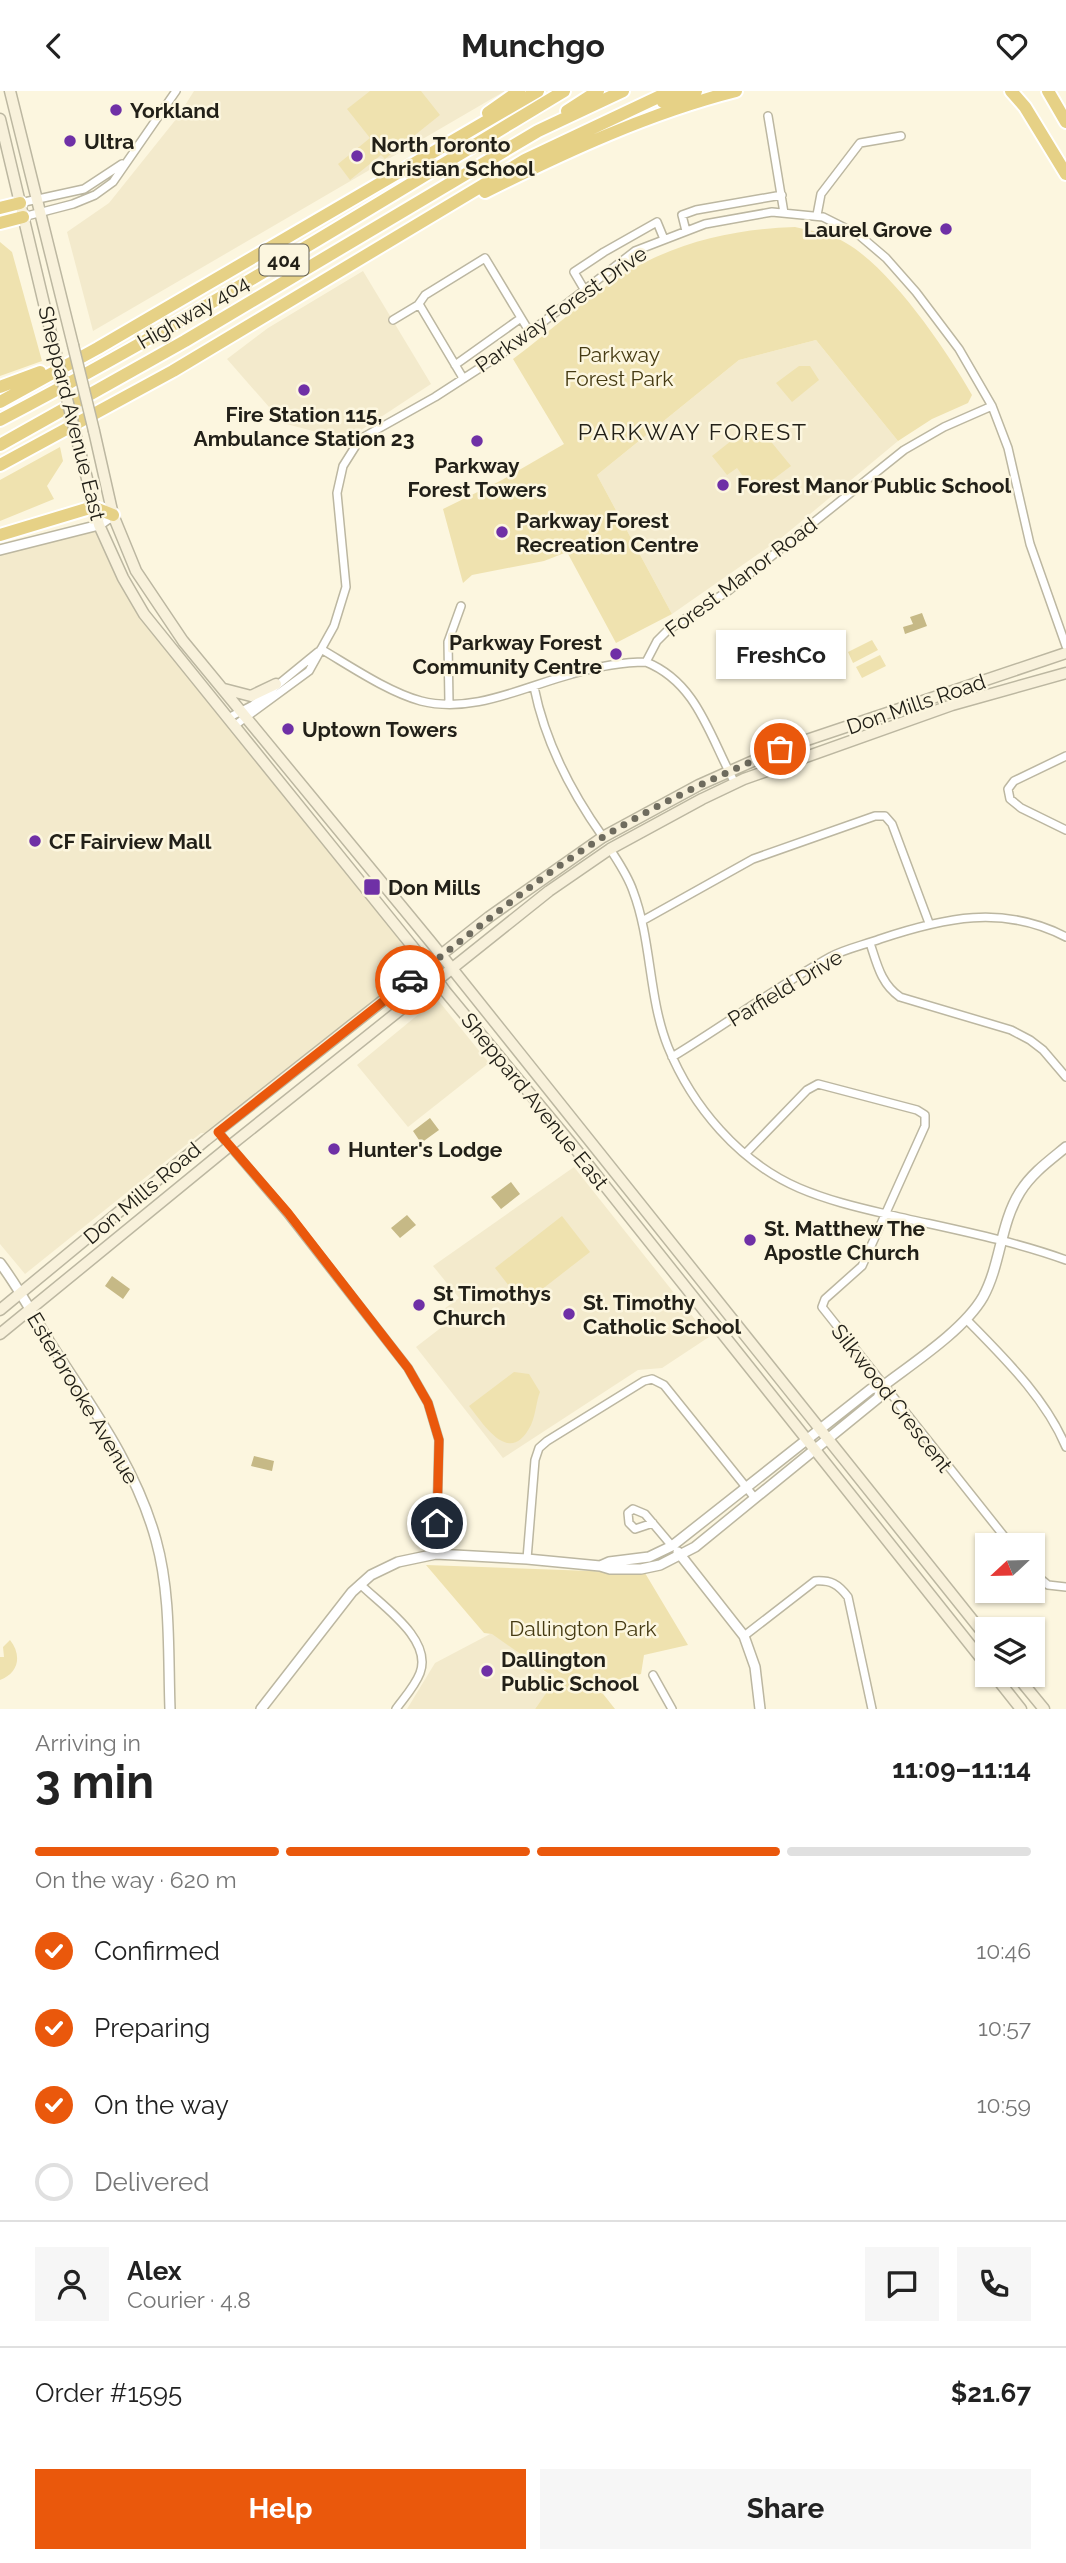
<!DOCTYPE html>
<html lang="en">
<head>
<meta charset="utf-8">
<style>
  body { margin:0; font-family:Raleway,sans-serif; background:#f6f6f6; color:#222; height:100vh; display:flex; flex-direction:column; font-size:26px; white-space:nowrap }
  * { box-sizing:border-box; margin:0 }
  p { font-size:23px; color:#767676 }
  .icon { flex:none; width:38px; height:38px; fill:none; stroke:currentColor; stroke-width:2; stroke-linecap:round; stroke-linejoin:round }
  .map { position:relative; height:1618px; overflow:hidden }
  .drawer { display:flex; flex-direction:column; background:#fff; flex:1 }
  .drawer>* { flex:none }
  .needle { width:46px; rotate:248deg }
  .fabs { position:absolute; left:975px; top:1442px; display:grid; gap:14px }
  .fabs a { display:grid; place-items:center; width:70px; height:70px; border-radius:0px; background:#fff; box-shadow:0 2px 5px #0004; font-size:35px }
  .pin { position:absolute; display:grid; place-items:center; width:60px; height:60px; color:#fff; margin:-30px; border:4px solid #fff; border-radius:50%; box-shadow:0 2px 7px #0007 }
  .courier { position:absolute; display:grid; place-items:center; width:70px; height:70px; margin:-35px; border:5px solid #ea580c; border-radius:50%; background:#fff; color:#222; box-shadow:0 2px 9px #0007 }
  .bubble { position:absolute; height:49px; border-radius:0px; background:#fff; box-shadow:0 2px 5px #0004; font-size:23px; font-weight:700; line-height:49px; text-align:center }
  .headline em { font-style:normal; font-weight:700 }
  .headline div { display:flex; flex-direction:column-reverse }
  .headline { display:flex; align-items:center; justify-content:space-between; height:119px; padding:0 35px }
  h1 { font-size:46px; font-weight:700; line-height:52px }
  .bar { display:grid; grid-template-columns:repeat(4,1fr); gap:10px 7px; align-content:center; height:84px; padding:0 35px }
  .bar i { height:9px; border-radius:5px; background:#e0e0e0 }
  .bar .on { background:#ea580c }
  .bar p { grid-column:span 4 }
  .line { display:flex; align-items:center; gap:18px; padding:0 35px; border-top:2px solid #e0e0e0 }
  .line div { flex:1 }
  .round { display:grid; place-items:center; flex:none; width:74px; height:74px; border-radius:0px; background:#f6f6f6 }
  ol { padding:0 35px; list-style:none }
  li { display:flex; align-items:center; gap:21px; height:77px }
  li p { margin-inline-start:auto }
  li .icon { padding:7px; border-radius:50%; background:#ea580c; color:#fff; stroke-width:4 }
  li:last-child { color:#767676 }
  li i { width:38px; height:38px; border:4px solid #e0e0e0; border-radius:50% }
  .action { display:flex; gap:14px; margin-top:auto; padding:14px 35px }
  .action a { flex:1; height:80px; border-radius:0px; background:#ea580c; color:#fff; font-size:28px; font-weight:700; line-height:80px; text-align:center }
  .action a+a { background:#f6f6f6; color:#222 }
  header { display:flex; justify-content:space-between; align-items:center; height:91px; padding:0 35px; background:#fff; font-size:32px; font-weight:700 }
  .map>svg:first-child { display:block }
  .built { fill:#f3eacc }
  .green { fill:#efe2af }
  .water { fill:#c6b986 }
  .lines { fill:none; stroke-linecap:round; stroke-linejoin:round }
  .minor-casing { stroke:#bcb7a1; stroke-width:10 }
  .tertiary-casing { stroke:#bcb7a1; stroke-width:12 }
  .secondary-casing { stroke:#bcb7a1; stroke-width:13 }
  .motorway-casing { stroke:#fff; stroke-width:16 }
  .minor { stroke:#fff; stroke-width:7 }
  .tertiary { stroke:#fff; stroke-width:9 }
  .secondary { stroke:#f8f1db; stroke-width:10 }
  .motorway { stroke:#e6d186; stroke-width:12 }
  .secondary-bridge-casing { stroke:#bcb7a1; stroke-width:13; stroke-linecap:butt }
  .secondary-bridge { stroke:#f8f1db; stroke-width:10 }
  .done { stroke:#6e6b5e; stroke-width:7; stroke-dasharray:0 12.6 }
  .route { stroke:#ea580c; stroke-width:9 }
  .poi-dot { fill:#6f30a6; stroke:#fcf6df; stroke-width:2.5 }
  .labels { text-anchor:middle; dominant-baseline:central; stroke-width:5; stroke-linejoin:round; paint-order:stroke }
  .shield { fill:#fcf6df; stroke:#636054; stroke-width:2 }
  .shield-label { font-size:19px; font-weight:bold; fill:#222018 }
  .poi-label { font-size:21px; font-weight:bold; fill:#222018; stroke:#fcf6df; text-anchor:start }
  .street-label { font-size:21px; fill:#222018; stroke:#fcf6df }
  .park-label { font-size:21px; fill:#453a12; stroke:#fcf6df }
  .neighbourhood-label { font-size:23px; letter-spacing:2px; fill:#222018; stroke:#fcf6df }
</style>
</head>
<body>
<header><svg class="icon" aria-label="back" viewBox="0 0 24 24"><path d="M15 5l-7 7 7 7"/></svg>Munchgo<svg class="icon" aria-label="heart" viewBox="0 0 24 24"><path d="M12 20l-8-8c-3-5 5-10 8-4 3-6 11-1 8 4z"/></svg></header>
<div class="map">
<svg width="1066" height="1618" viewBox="0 0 1066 1618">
  <rect width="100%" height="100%" fill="#fcf6df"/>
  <path class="built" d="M194,0H505L93,240L67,141L109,112L177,27Z
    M363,180L431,293L346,349L283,332L227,268L268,237Z
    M816,249L898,350L780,448L672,523L597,384L739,269Z
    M99,434L144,523L427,877L214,1042H201L25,1183L0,1153V459Z
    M437,908L489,972L408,1036L357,974Z
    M574,1076L709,1246L662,1277L638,1279L503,1367L416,1256L451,1229L444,1218L459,1207L433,1175Z
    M492,1542L556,1589L535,1618H407L435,1572Z"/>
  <path class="green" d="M370,0H421L440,24L385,68L381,64L350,89L338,73L370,47L347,18Z
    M795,136C812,140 830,142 846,152C891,178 946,258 972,304L968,312L932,328L898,350L816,249L739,269L597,384L672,523L616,552L567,461L544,470L472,484L463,492L443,418L502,389L564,353L513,268C552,239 588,205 629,180C680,150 737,138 795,136Z
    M0,151L12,161L42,270L0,285Z
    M799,275H810L819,289L792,311L776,292Z
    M754,330L791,375L755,402L737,377L727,384L712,365L736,346L748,344L744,339Z
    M60,356L63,370L47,395L54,408L0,430V389Z
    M872,549L878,559L853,572L848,561Z
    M880,564L886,575L862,587L856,576Z
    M562,1125L590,1161L523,1213L495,1177Z
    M514,1281L529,1283L540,1301C536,1311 536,1323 531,1334C510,1376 485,1335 469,1315Z
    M426,1474L645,1482L688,1554L644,1564L641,1583L596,1594L615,1618H535L556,1588L492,1543L484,1542Z
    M10,1549C22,1564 19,1582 0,1589V1566H4L3,1556Z"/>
  <path class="water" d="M922,522L927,535L905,543L903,536L913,533L910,526Z
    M430,1027L439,1039L421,1052L413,1040Z
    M511,1091L520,1103L501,1118L491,1106Z
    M407,1124L416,1134L400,1147L391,1137Z
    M112,1185L130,1198L123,1208L105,1195Z
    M254,1365L274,1370L272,1380L251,1375Z"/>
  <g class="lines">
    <g class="minor-casing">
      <path id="minor" d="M768,25L784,122
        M20,112L84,98L122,73
        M817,124L821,103L860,52L901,45
        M23,126L73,113L95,104L113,91L176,0
        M686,140L682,124L696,119L782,104
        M584,198L574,181L604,161L657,131L664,148
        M419,213L463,287
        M393,229L418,214L425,204L485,167L529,240
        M455,274L521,227
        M321,558C350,575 388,601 421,610C473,623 523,596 572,583C596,576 620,571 646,571L657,550L668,539L728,500L904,359L944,336L992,315
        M646,571C698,592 710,647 735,692
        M534,596C545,651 571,701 603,746
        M449,612L448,551L461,515
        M228,627L253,614L318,561
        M234,635L309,580L334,535L346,496L337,402L343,375L360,348L435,306L503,262L635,160L705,133L772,121L823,126L859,144L886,167L916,201L959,258L992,315L1008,357L1030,453L1066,555
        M1066,665L1014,690L1008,698L1010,708L1021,717L1066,739
        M610,758C619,772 628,785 633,800C652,850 648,906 668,956C692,1015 739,1071 799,1097C827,1109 856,1116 886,1123C946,1137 1008,1148 1066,1169
        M642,830L753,768L875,725H885L892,733L929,832
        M870,852C877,873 881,893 900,906L1011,939L1030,949L1043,959L1066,986
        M672,966C725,934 776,896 830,866C845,858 864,854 880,848C943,827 1003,813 1066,846
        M218,1041L287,1122L408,1277L428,1312L439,1349L436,1463
        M746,1062L807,999L818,993L917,1019L925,1024V1035L862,1175L825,1208L822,1216L1011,1454
        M966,1228C1003,1266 1045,1306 1066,1356
        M653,1432L635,1438L629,1432L628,1422L633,1418L645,1423L672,1455
        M527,1468L535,1369L539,1357L547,1350L644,1290L652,1288L664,1294L754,1406
        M1032,1481L1048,1494L1066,1496
        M360,1493C381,1514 433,1548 420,1582C415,1595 404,1607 396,1618
        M744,1545L815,1490C831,1489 838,1493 848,1506L872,1618
        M653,1584L672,1618"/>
    </g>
    <g class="tertiary-casing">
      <path id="tertiary" d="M0,459L99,434L113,424
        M0,1172C19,1197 34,1226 51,1253C91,1315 136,1376 156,1449C171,1503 168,1562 170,1618
        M678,1461L744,1545L755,1576L760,1618
        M600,1475L609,1471L649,1466L672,1455L871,1298L883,1295C913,1272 964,1239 983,1206C1001,1173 1000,1133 1020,1101C1032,1082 1049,1070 1066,1056
        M261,1618L352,1501L371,1484L398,1471L436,1463L527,1468L600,1475L610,1478H641L660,1474L695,1456L878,1307L883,1295"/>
    </g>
    <g class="secondary-casing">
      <path id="secondary" d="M10,0L73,254
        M0,28L56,263
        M94,340L113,424L136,480L183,550L430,850L987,1547
        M77,349L99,434L123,487L144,523L421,866L445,900L570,1051L987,1575
        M224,598L251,605L276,593
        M0,1219L206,1049L489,826L603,746L699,694L780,658L1066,562
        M0,1243L231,1054L549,800L610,758L702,708L744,688L952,614L1066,582
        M994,1584L1021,1618
        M1016,1584L1044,1618"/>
    </g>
    <g class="motorway-casing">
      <path id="motorway" d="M1011,0L1025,16L1066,83
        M1048,0L1066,31
        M663,11L696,0
        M567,20L598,0
        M488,22L519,0
        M485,101C565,61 649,22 736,0
        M0,117L20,112
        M0,132L23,126
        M0,296L40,281
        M0,311L98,257L538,0
        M0,329C193,228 378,112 564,0
        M0,354L185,250L538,40L623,0
        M0,374L173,280L525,69L671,0
        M0,444L93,416L113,424"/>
    </g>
    <use href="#minor" class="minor"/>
    <use href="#tertiary" class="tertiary"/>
    <use href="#secondary" class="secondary"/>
    <use href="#motorway" class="motorway"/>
    <g class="secondary-bridge-casing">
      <path id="secondary-bridge" d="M73,254L94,340
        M56,263L77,349"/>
    </g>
    <use href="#secondary-bridge" class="secondary-bridge"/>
  </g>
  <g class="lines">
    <path class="done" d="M410,889C474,841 535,788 603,746C659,712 720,684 780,658"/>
    <path class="route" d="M410,889L218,1041L288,1122L408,1277L428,1312L439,1349L437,1432"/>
  </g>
  <g class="poi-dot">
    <circle cx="116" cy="19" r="7"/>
    <circle cx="70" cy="50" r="7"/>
    <circle cx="357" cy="65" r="7"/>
    <circle cx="946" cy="138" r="7"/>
    <circle cx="304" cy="299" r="7"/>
    <circle cx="477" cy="350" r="7"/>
    <circle cx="723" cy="394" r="7"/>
    <circle cx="502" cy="441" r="7"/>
    <circle cx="616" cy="563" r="7"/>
    <circle cx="288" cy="638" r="7"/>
    <circle cx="35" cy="750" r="7"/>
    <rect x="363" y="787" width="18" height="18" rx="3.5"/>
    <circle cx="334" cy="1058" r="7"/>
    <circle cx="750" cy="1149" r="7"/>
    <circle cx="419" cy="1214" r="7"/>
    <circle cx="569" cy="1223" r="7"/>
    <circle cx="487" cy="1580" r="7"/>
  </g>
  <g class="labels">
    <rect class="shield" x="259.5" y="153.5" width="49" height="31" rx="5"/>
    <g class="shield-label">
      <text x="284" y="169">404</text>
    </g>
    <g class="poi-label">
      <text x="130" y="19">Yorkland</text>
      <text x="84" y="50">Ultra</text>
      <text x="371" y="53">North Toronto<tspan x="371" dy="24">Christian School</tspan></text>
      <text x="932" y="138" text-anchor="end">Laurel Grove</text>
      <text x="304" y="323" text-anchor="middle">Fire Station 115,<tspan x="304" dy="24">Ambulance Station 23</tspan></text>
      <text x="477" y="374" text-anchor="middle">Parkway<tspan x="477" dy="24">Forest Towers</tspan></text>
      <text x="737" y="394">Forest Manor Public School</text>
      <text x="516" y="429">Parkway Forest<tspan x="516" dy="24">Recreation Centre</tspan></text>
      <text x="602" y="551" text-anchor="end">Parkway Forest<tspan x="602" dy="24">Community Centre</tspan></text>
      <text x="302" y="638">Uptown Towers</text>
      <text x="49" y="750">CF Fairview Mall</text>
      <text x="388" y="796">Don Mills</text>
      <text x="348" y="1058">Hunter's Lodge</text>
      <text x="764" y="1137">St. Matthew The<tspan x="764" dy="24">Apostle Church</tspan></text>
      <text x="433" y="1202">St Timothys<tspan x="433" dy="24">Church</tspan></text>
      <text x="583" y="1211">St. Timothy<tspan x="583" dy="24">Catholic School</tspan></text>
      <text x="501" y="1568">Dallington<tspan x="501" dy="24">Public School</tspan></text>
    </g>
    <g class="street-label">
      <text transform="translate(561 218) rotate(-35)">Parkway Forest Drive</text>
      <text transform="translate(193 221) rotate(-30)">Highway 404</text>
      <text transform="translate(72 322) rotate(76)">Sheppard Avenue East</text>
      <text transform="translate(741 486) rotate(-37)">Forest Manor Road</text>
      <text transform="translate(916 613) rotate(-19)">Don Mills Road</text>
      <text transform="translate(785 897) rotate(-31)">Parfield Drive</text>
      <text transform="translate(535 1010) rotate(51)">Sheppard Avenue East</text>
      <text transform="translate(142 1102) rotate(-40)">Don Mills Road</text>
      <text transform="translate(83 1307) rotate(59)">Esterbrooke Avenue</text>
      <text transform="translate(892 1307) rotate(52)">Silkwood Crescent</text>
    </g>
    <g class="park-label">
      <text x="619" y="263">Parkway<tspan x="619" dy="24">Forest Park</tspan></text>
      <text x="583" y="1537">Dallington Park</text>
    </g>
    <g class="neighbourhood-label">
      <text x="693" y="340">PARKWAY FOREST</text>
    </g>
  </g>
</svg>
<div class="fabs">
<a><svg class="needle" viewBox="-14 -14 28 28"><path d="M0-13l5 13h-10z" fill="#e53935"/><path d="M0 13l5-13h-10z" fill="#767676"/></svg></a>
<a><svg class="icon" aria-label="layers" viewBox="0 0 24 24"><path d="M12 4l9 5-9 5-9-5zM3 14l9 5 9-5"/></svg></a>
</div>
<div class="pin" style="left:780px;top:658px;background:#ea580c"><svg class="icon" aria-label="bag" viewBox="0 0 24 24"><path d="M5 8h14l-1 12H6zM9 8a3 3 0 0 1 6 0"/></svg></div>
<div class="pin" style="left:437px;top:1432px;background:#1f2937"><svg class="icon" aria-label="home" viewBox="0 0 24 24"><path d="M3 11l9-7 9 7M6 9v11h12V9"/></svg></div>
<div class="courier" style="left:410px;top:889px"><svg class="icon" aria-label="car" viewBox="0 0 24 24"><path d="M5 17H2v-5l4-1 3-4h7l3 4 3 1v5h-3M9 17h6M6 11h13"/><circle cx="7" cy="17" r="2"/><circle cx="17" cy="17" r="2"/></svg></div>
<div class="bubble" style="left:716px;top:539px;width:130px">FreshCo</div>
</div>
<section class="drawer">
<div class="headline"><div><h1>3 min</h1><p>Arriving in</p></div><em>11:09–11:14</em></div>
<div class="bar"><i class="on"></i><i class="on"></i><i class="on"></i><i></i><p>On the way · 620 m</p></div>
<ol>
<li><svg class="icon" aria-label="check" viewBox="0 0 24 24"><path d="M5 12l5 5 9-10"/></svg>Confirmed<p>10:46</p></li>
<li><svg class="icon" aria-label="check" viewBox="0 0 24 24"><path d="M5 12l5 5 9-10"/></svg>Preparing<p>10:57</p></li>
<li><svg class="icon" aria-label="check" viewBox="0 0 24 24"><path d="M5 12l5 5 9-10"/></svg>On the way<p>10:59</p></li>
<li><i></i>Delivered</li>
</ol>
<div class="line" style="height:126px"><a class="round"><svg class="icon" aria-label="person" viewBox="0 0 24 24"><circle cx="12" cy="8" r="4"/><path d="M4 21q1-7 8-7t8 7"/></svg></a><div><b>Alex</b><p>Courier · 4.8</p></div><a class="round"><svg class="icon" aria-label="chat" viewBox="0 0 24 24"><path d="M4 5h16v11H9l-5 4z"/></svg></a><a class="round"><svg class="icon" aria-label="phone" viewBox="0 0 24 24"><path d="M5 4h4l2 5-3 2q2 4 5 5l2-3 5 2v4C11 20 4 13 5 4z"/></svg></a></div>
<div class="line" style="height:91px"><div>Order #1595</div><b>$21.67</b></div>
<div class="action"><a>Help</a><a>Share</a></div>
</section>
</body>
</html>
